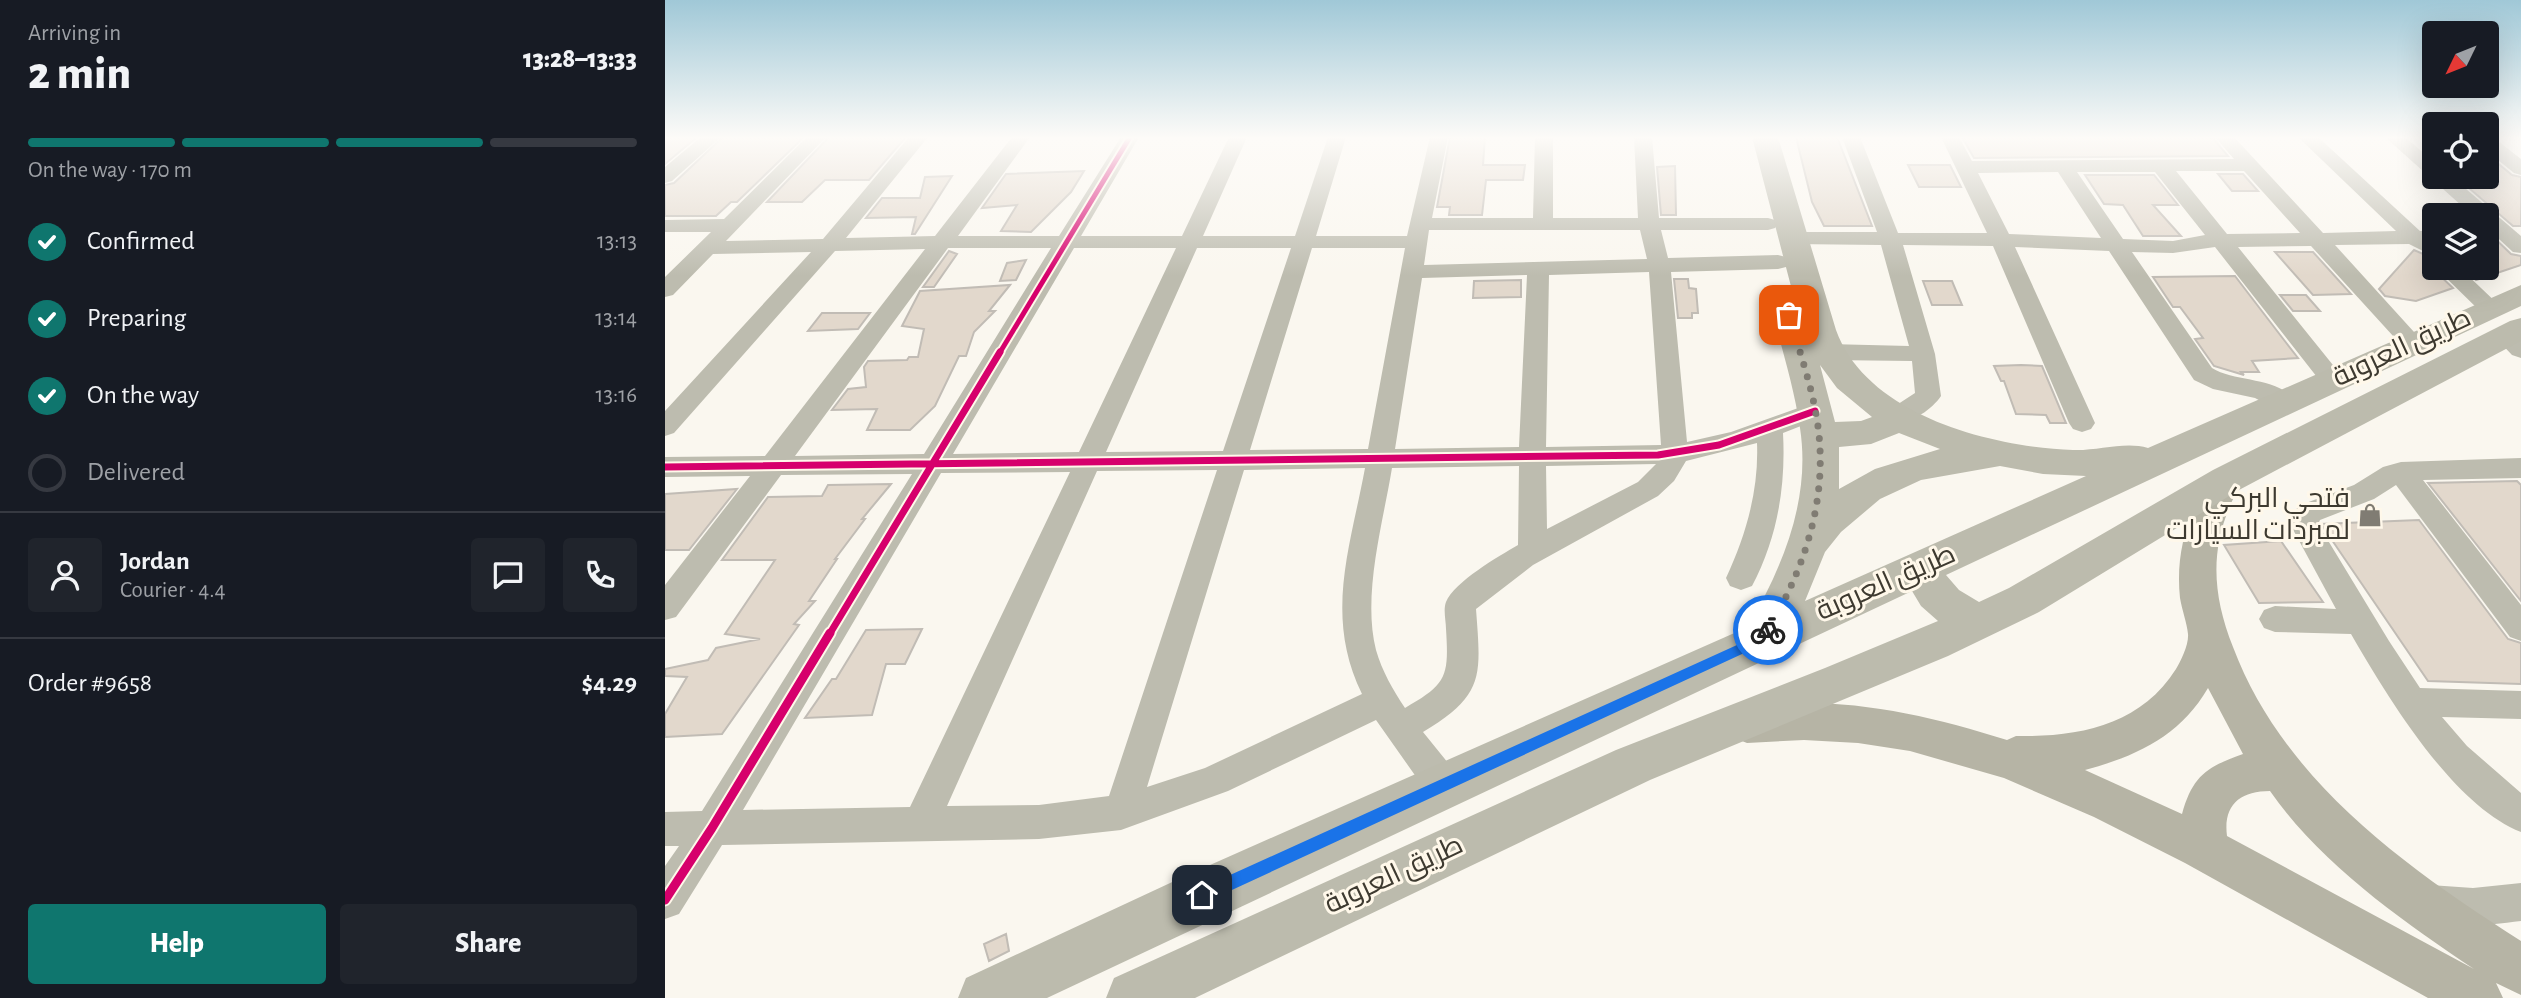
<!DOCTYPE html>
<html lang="en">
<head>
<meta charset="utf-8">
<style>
  body { margin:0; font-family:"Alegreya Sans",Cairo,sans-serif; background:#20242c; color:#f1f3f6; height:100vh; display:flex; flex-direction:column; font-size:26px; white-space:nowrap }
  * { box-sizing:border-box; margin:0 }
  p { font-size:23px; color:#9ea1a6 }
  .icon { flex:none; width:38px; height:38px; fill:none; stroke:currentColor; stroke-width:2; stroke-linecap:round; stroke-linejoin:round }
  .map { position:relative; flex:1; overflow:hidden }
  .sheet { display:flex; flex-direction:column; background:#171b24; width:665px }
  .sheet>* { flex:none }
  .needle { width:46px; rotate:227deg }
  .tools { position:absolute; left:1757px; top:21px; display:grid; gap:14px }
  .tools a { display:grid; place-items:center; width:77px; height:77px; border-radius:7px; background:#171b24; box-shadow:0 7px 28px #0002; font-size:35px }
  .pin { position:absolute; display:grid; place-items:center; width:60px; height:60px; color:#fff; margin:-30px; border-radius:14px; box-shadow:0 4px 10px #0006 }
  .courier { position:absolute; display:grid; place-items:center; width:70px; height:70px; margin:-35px; border:5px solid #1a73e8; border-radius:50%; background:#fff; color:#222; box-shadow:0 2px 9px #0007 }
  .headline em { font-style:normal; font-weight:800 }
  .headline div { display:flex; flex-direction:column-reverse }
  .headline { display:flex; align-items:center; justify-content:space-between; height:119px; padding:0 28px }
  h1 { font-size:46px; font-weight:800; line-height:52px }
  .bar { display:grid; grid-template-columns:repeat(4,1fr); gap:10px 7px; align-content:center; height:84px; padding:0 28px }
  .bar i { height:9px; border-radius:5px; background:#363941 }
  .bar .current { background:#0f766e }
  .bar p { grid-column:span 4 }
  .line { display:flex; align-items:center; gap:18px; padding:0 28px; border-top:2px solid #363941 }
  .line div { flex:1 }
  .round { display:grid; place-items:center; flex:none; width:74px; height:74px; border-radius:7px; background:#20242c }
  ol { padding:0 28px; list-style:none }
  li { display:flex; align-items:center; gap:21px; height:77px }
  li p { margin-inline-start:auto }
  li .icon { padding:7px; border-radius:50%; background:#0f766e; color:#fff; stroke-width:4 }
  li:last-child { color:#9ea1a6 }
  li i { width:38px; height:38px; border:4px solid #363941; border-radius:50% }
  .primary-button { display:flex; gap:14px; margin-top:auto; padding:14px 28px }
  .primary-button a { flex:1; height:80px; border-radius:7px; background:#0f766e; color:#fff; font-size:28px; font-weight:800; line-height:80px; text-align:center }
  .primary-button a+a { background:#20242c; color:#f1f3f6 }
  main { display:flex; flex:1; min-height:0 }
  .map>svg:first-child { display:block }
  .building { fill:#e2d8cc; stroke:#c1bcb5; stroke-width:2 }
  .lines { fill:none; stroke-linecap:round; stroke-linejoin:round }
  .minor { fill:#bdbcaf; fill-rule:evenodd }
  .major { fill:#b6b4a5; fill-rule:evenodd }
  .highway { fill:#bcbbad; fill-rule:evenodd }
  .cycleway-far2-casing { stroke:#fff8ea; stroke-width:9 }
  .cycleway-far1-casing { stroke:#fff8ea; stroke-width:11 }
  .cycleway-casing { stroke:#fff8ea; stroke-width:13 }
  .cycleway-far2 { stroke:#d6006c; stroke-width:5 }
  .cycleway-far1 { stroke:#d6006c; stroke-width:7 }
  .cycleway { stroke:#d6006c; stroke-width:9 }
  .route { fill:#1a73e8 }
  .done { stroke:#807c73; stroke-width:7; stroke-dasharray:0 12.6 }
  .labels { text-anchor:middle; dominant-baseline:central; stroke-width:6; stroke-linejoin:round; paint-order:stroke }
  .street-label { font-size:28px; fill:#3e3a30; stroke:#fff8ea }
  .poi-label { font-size:28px; fill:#3e3a30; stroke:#fff8ea; text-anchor:end }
</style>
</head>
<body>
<main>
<section class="sheet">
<div class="headline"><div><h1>2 min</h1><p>Arriving in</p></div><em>13:28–13:33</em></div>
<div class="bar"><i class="current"></i><i class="current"></i><i class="current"></i><i></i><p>On the way · 170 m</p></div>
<ol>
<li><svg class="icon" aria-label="check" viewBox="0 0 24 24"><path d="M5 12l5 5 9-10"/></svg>Confirmed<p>13:13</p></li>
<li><svg class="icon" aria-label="check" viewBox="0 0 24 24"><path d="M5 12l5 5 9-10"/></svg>Preparing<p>13:14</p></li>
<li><svg class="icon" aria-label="check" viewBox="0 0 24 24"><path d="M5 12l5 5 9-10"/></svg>On the way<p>13:16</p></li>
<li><i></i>Delivered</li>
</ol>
<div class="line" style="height:126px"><a class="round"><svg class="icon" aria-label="person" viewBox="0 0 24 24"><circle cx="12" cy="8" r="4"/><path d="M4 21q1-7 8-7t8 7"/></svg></a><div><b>Jordan</b><p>Courier · 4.4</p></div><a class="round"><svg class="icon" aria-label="chat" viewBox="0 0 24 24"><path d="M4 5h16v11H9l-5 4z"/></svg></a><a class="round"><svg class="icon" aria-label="phone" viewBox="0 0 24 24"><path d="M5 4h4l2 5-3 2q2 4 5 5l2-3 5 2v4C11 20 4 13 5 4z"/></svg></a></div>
<div class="line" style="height:91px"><div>Order #9658</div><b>$4.29</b></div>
<div class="primary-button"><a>Help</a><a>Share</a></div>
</section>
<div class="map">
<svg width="1856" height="998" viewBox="0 0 1856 998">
  <rect width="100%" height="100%" fill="#faf7ef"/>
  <path class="building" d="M0,137H32L0,164Z
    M58,137H139L72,202H66L51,216H0V185L9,183Z
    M164,137H241L204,180H160L137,202H102Z
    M785,137H820L818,165H860L858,180H821L817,215H784L785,207H772Z
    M1131,137H1172L1207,226H1159L1147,202Z
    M1297,137H1547L1563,156L1309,158Z
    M1830,161L1847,175L1856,177V226H1848L1805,189L1816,177H1822V171Z
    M1243,165H1285L1296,187H1254Z
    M1010,166L1011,215H996L992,167Z
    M419,171L406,192L366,232L336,231L352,205L317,208L341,174Z
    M1553,174H1578L1593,191H1567Z
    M1420,175H1489L1513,205H1488L1516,236H1478L1458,205L1439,204Z
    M287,176L250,234H247L251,217L201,218L217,198H255L260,177Z
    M1822,231L1846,254L1856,256V265L1811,280L1799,268H1822Z
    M1769,249V270L1788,288L1751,301L1720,296L1714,289L1749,250L1758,254L1766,253Z
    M284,251L292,254L269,287H258Z
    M1610,252H1648L1686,294L1648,295Z
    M361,260L351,280L335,281L342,263Z
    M1570,276L1619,340L1633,358L1587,361L1594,372H1576L1579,375L1549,366L1530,339L1538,338L1515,307H1508L1488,277Z
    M1009,279H1023L1024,288L1031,289L1033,313H1027V318H1013Z
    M856,280V297L808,298L809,281Z
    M1258,281H1287L1297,305H1267Z
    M345,285L324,311H330L309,332L301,356H294L270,406L245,430H202L212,409L167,410L183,389L201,387L199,367L203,361L242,360L244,357H253L259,329L237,326L255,291Z
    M1615,295H1641L1655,311H1628Z
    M157,313H205L193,329L143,331Z
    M1356,365L1377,366L1401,423H1385L1381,415L1351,414L1339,381H1336L1329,366Z
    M1852,481L1856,485V601L1763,483Z
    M226,484L197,519H200L170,559H172L144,601H150L129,624L134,625L57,734L0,737V714L22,677L0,676V669L43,660L51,648L95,639L60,634L110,560H57L103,497L157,496L163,485Z
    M72,489L24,550H0V494Z
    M1754,520L1843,639L1856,643V684L1763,681L1656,524Z
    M1616,541L1658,602L1594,603L1559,545Z
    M257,629L240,664H221L207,715L140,718L167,679H171L201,630Z
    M341,934L344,951L324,961L319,944Z"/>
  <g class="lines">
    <path class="minor" d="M36,137H56L7,181L0,183V167Z
      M142,137H161L61,241L158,239L244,137H263L181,238L270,236L347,137H365L293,236H394L456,137H474L416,236H517L564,137H582L538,236H630L663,137H681L651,236H742L765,137H783L767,218H868L870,137H888V218H973L969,137H987L994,218H1103L1110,220L1113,224L1110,228L1103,230H996L1003,258L1113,255L1121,257L1124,262L1121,267L1113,269L1006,272L1022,442L1066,432L1150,402L1159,405L1163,411L1159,417L1118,433C1121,487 1112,539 1087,586L1076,590L1065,586L1061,578C1081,535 1094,490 1092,443L1021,461L1009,481L993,496L868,565L811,609C816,676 820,695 758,732L792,774L797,786L792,798L779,802L766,798L711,720L563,791L456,830L374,839L57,845L14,914L0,919V866L14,846H0V812L37,811L247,474L116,475L11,617L0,620V585L85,476L0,477V457L100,456L260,249L170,251L9,433L0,436V411L146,252L48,254L8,295L0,297V277L46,232H0V220L59,219ZM764,230H975L982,259L759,265ZM283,248H386L259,454L130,456ZM409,248H511L414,452L288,454ZM532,248H626L558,451L441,452ZM647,248H740L703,449L585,450ZM984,272L996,445L881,447L884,275ZM862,275L854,447L730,449L757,278ZM991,464L973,482L882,529L881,466ZM854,466L853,545C834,556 789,582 781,602C778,610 781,621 781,629C784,677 782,684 740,708C728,690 717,671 711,650C697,595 718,523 727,468ZM700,468C685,549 659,616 697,694L540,768L482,787L579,470ZM552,470L444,796L374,805L282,806L432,471ZM405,472L245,807L78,810L276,473Z
      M1177,137H1195L1233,233H1322L1276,137H1294L1307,161L1569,159L1550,137H1569L1658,233L1731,231L1633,137H1653L1755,231H1769V243L1766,250L1758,251L1744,244L1670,245L1759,343L1755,348L1747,351L1739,348L1646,246L1573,247L1680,380L1677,386L1668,388L1659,386L1550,247L1508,253L1467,252L1547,368C1571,383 1614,376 1631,402L1627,408L1618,410L1609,408L1590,398L1548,389L1529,380L1444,251L1350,247L1430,423L1426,429L1417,432L1408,429L1404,423L1328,246L1238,245L1270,354L1276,396C1266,411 1241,427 1224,422L1220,416L1224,410L1250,393L1247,361L1163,360L1154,357L1151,352L1154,347L1163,344L1244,346L1216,245L1127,244L1119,243L1116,238L1119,233L1127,232H1212ZM1511,171H1579L1635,233L1562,234ZM1393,172L1436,238L1344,234L1313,173ZM1412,172H1490L1540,235L1508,241L1458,239Z
      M1720,137H1740L1769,162V177H1787L1856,236V253L1848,252L1822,228V215H1807Z
      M1822,137L1829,138L1856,159V175L1849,173L1822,151Z
      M1771,268H1795L1837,308L1833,313H1817Z
      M1840,328L1848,330L1856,337V358L1847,355L1828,335L1832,330Z
      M1856,458V478L1758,480L1856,605V641L1845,637L1731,485L1709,499L1655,520L1653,524L1724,641L1755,688L1856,691V719L1777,717L1802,746L1856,793V832C1787,805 1722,696 1686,634L1610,632L1599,628L1594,619L1599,610L1610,606L1671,609L1625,524L1633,506L1689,485L1718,467L1736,462Z
      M1856,883V921C1822,925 1784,931 1751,918L1746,904L1751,890L1765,885L1808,888Z"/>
    <path class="major" d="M1561,468L1573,471L1578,480C1545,537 1544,586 1568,647C1618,780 1740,867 1856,941V995L1831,983L1838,998H1763L1520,863L1429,817L1339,778L1245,751L1193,743L1139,740L1082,743L1067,737L1061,724L1067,711C1085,704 1101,704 1120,703C1196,700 1270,717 1342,740L1351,736C1413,737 1475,726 1511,669C1516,661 1524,644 1523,634C1522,623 1517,610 1515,598C1510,550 1524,511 1549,471ZM1543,688L1578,754C1542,767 1528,775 1517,814L1420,770C1472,756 1515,736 1543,688ZM1605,791C1656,864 1736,920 1809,969L1562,836C1558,805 1575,791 1605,791Z"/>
    <path class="highway" d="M1087,137H1113L1171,330C1202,416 1327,447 1408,450C1433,451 1460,441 1483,448L1856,285V306L1281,575L1294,590L1314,602L1344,588L1548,470L1845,321L1856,318V341L1574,490L1374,612L1283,656L985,780L530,998H441L449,978L951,750L1160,668L1273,621L1256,606L1247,591L382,998H293L301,978L518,877L1083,627C1118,566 1146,499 1135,428C1129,385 1115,344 1105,302L1110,295L1128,294ZM1155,365L1172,388L1207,417L1196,421L1170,422ZM1234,433L1275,449L1210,469L1174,489V447L1206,444ZM1335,466L1378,474L1421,476L1140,601L1160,552L1176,532L1215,499L1256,480Z"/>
    <g class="cycleway-far2-casing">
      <path id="cycleway-far2" d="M334,354L465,137"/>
    </g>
    <g class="cycleway-far1-casing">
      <path id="cycleway-far1" d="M0,467L993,455L1054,445L1150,411
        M164,635L335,352"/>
    </g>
    <g class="cycleway-casing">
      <path id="cycleway" d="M0,900L47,828L165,633"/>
    </g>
    <use href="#cycleway-far2" class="cycleway-far2"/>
    <use href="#cycleway-far1" class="cycleway-far1"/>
    <use href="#cycleway" class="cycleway"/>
  </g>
  <linearGradient id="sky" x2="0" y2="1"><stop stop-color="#a0c8d7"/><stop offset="0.5" stop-color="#fdfbf8"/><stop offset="1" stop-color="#fdfbf8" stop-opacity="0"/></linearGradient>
  <rect width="1856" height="276" fill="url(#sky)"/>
  <path class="route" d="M1103,625L1110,630L1103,642L543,901L537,903L532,901L529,895L532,890L1094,635L1099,627Z"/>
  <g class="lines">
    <path class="done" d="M1103,630C1138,571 1161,505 1154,435C1150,394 1135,354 1124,315"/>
  </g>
  <defs>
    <g id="shop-bare" transform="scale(1.89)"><path d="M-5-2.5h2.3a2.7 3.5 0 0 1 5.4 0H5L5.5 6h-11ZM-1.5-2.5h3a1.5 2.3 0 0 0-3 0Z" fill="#807c73" stroke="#fff8ea" stroke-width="2.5" paint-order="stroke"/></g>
  </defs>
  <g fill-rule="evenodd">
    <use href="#shop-bare" x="1705" y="515"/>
  </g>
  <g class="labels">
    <g class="street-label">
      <text transform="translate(1737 348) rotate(-25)">طريق العروبة</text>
      <text transform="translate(1221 583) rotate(-24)">طريق العروبة</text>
      <text transform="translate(729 875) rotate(-25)">طريق العروبة</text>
    </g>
    <g class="poi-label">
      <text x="1685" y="499">فتحي البركي<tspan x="1685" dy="32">لمبردات السيارات</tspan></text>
    </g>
  </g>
</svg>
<div class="tools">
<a><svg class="needle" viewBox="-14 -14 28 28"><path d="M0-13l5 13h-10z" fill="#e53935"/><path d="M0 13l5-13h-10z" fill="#9ea1a6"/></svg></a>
<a><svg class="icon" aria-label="locate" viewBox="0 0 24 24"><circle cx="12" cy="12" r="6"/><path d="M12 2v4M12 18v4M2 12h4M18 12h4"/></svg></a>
<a><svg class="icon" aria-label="layers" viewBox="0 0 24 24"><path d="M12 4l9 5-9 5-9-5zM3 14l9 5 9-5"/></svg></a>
</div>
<div class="pin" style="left:1124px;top:315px;background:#ea580c"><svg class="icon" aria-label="bag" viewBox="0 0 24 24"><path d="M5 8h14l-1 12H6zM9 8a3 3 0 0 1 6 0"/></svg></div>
<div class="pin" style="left:537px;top:895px;background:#1f2937"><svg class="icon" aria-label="home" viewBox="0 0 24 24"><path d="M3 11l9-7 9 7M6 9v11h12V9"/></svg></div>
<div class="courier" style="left:1103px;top:630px"><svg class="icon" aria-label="bike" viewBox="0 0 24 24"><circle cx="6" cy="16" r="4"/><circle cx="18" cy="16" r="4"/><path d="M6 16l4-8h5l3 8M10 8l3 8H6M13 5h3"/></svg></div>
</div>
</main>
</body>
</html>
